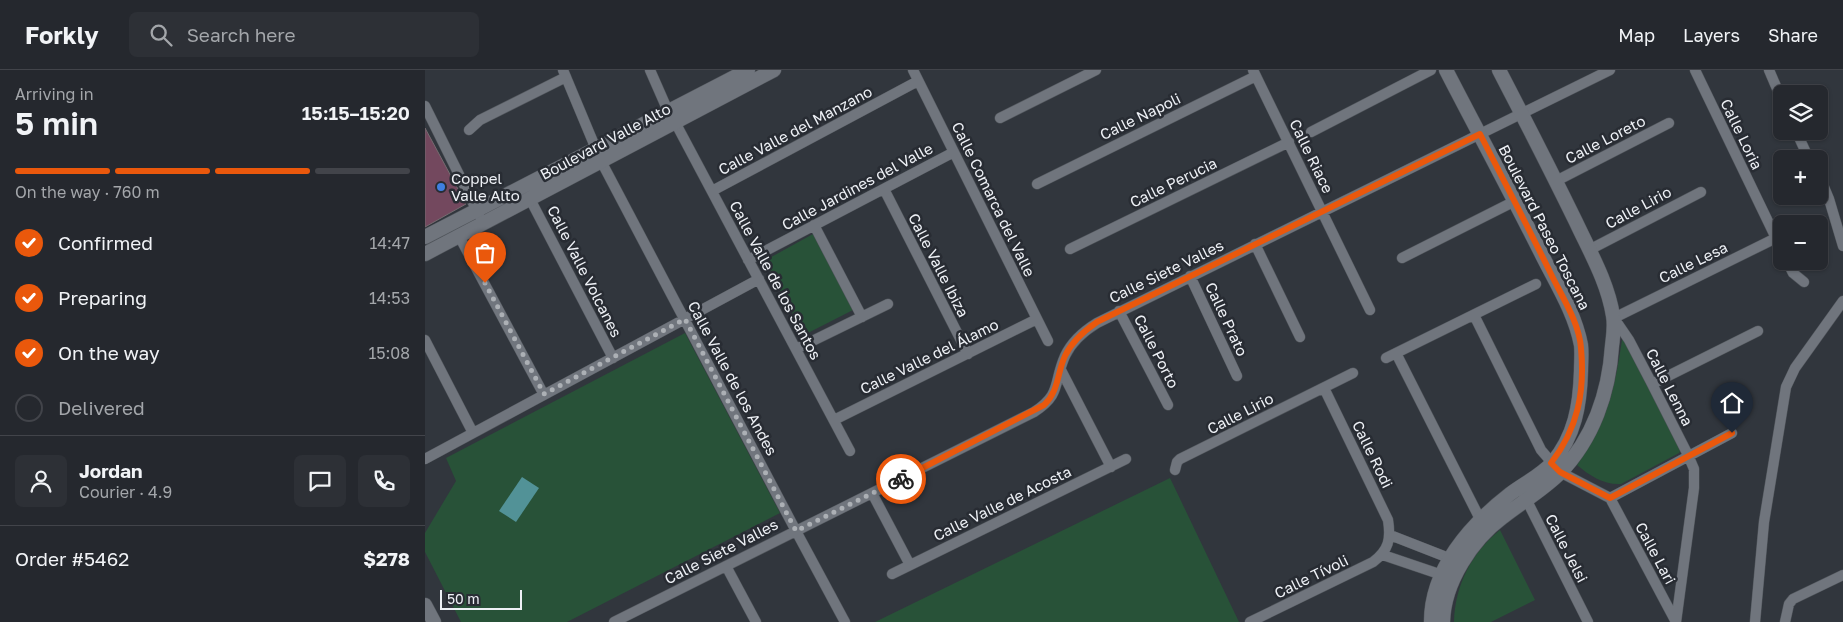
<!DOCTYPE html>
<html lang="en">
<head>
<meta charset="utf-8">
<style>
  body { margin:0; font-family:"Golos Text",sans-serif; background:#2d3036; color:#f1f3f6; height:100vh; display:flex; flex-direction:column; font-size:19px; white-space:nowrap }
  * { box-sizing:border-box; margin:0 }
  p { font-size:16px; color:#a3a6aa }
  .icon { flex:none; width:28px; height:28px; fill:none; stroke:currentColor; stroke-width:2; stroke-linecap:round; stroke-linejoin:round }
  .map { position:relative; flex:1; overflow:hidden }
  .sheet { display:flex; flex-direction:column; background:#25282e; width:425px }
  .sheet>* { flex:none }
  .controls { position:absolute; left:1348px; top:15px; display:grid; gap:10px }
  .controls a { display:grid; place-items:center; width:55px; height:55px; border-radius:8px; background:#25282e; box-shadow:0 1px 4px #0004,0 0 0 1px #42444a; font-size:25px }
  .scale { position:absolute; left:15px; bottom:12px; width:82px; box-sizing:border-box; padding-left:5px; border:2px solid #eef1f6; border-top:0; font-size:14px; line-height:18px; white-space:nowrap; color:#eef1f6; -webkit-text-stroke:4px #282c33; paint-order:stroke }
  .pin { position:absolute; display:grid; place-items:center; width:42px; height:42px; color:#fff; margin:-51px -21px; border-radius:50% 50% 50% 0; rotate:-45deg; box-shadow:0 0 5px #0007 }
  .pin .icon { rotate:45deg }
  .courier { position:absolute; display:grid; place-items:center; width:50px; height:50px; margin:-25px; border:4px solid #ea580c; border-radius:50%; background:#fff; color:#222; box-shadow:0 1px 6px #0007 }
  .overview em { font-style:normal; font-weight:600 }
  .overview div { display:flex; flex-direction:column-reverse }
  .overview { display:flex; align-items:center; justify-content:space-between; height:85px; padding:0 15px }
  h1 { font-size:32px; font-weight:600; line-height:38px }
  .bar { display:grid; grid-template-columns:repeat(4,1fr); gap:8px 5px; align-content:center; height:60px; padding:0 15px }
  .bar i { height:6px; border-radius:4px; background:#42444a }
  .bar .on { background:#ea580c }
  .bar p { grid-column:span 4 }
  .line { display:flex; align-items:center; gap:12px; padding:0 15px; border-top:1px solid #42444a }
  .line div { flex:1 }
  .round { display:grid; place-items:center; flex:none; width:52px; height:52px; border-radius:8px; background:#2d3036 }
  ol { padding:0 15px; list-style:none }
  li { display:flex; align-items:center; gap:15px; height:55px }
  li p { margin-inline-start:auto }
  li .icon { padding:5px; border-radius:50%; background:#ea580c; color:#fff; stroke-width:4 }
  li:last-child { color:#a3a6aa }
  li i { width:28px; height:28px; border:2px solid #42444a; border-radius:50% }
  header { display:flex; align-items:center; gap:30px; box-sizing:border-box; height:70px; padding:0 25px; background:#25282e; border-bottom:1px solid #42444a }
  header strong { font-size:24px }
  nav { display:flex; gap:28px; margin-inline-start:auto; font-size:18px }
  .search { width:350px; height:45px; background:#2d3036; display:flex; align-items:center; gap:12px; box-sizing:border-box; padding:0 18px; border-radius:8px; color:#a3a6aa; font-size:19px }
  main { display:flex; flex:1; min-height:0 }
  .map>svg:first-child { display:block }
  .green { fill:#285238 }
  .water { fill:#529297 }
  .building { fill:#73485e; stroke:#756c70 }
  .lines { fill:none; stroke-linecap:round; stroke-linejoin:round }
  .street-casing { stroke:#50555b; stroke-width:11 }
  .secondary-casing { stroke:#50555b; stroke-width:15 }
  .street { stroke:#70757d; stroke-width:10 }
  .secondary { stroke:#70757d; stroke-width:14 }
  .done { stroke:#acb0b5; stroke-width:5; stroke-dasharray:0 9 }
  .route { stroke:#ea580c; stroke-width:6 }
  .shop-dot { fill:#3f7fe0; stroke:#282c33; stroke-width:2 }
  .labels { text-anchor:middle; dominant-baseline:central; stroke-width:5; stroke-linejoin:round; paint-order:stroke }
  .street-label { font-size:15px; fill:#eef1f6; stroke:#282c33 }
  .poi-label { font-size:15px; fill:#eef1f6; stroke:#282c33; text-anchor:start }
</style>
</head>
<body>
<header>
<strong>Forkly</strong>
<div class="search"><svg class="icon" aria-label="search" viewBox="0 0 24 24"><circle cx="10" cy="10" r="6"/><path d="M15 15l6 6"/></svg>Search here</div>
<nav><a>Map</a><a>Layers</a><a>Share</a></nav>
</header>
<main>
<section class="sheet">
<div class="overview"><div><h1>5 min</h1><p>Arriving in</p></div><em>15:15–15:20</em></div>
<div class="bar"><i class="on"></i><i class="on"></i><i class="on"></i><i></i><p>On the way · 760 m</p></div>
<ol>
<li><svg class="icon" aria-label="check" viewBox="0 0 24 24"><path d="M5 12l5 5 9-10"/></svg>Confirmed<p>14:47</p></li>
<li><svg class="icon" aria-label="check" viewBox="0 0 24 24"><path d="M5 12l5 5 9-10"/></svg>Preparing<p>14:53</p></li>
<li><svg class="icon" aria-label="check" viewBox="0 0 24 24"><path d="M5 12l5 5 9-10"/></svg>On the way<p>15:08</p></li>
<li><i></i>Delivered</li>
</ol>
<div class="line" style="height:90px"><a class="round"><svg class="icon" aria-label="person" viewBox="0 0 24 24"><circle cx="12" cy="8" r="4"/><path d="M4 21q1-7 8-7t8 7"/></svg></a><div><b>Jordan</b><p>Courier · 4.9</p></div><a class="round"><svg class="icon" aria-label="chat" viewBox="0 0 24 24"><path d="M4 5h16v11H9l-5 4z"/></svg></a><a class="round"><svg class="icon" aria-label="phone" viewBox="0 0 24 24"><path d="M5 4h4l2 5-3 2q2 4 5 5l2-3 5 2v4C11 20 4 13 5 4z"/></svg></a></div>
<div class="line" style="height:65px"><div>Order #5462</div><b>$278</b></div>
</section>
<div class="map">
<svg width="1418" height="552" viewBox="0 0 1418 552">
  <rect width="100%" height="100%" fill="#31363d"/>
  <path class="green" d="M388,164L428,240L379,265L339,191Z
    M260,263L355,443L142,552H36L0,482V463L31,411L21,388Z
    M1201,267L1257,378L1254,383L1196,414C1179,415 1165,406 1152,395C1183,350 1189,322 1197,270Z
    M745,408L814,552H450Z
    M1075,460L1110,530L1066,552H1029C1030,516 1046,483 1075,460Z"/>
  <path class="water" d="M97,407L114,418L91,452L74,441Z"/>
  <path class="building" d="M0,58L41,134L0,157Z"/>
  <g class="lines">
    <g class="street-casing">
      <path id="street" d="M138,0L176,91L371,461L420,552
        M225,0L243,41
        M488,0L623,271
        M828,0L945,240
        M1270,0L1351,168
        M1344,0L1356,28
        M0,36L54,145
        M575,48L671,0
        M250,52L425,381
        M44,60L55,50L141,7
        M1371,61L1384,89
        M886,62L1006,0
        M1394,105L1404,129L1418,176
        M1131,111L1244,53
        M612,114L831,6
        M459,119L543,284
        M287,121L493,11
        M105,129L188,288
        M389,155L437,247
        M34,166L119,325
        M830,174L875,267
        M645,179L864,72
        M1164,180L1276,122
        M977,188L1090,131
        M323,190L529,82
        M1362,191L1368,203L1379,212
        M765,206L812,306
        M694,241L743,335
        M1049,245L1116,380L1135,402L1185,428L1307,363
        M0,270L48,363
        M371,279L463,234
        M971,283L1055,449
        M961,288L1111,214
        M636,300L686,397
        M1227,314L1333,261
        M409,350L612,249
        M0,389L334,209
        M750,400L752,392L755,389L928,303
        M1095,417L1163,552
        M447,423L485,495
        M1185,428L1251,552
        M965,465L1029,490
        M958,485L1023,507
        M301,496L331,552
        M467,504L701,389
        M189,552L609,342C637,324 628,313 640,286C647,271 659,261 672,253L1185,0
        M825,552L948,492C964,480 966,469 963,450L899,318
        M1251,552L1269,418V399L1263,385L1227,314L1204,270L1189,248L1351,168L1356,179
        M1330,552L1339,452L1361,317L1370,298L1418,231
        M1360,552L1364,534L1368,529L1418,505"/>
    </g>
    <g class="secondary-casing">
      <path id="secondary" d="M0,167L323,0
        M0,184L349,0
        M0,535L9,552
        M1006,552C1006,499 1045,455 1085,424C1098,414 1115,406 1127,393C1150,366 1155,335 1156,301C1156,293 1157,283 1156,275C1150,243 1131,213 1117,185C1086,123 1053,62 1021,0
        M1018,552C1019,512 1047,470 1078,447C1097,432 1118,420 1135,403C1168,369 1184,323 1187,276C1188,267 1190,256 1188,246C1183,213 1165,182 1151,152C1126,101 1100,50 1074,0"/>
    </g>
    <use href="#street" class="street"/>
    <use href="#secondary" class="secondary"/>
  </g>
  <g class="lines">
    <path class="done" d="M60,213L119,324L260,249L371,461L476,409"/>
    <path class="route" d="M476,409L619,335C634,321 632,303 640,286C647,271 659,261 672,252L1055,64C1079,111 1103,157 1126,204C1137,227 1154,252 1156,278C1160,322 1153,358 1126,393L1135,402L1185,428L1307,363"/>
  </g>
  <circle class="shop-dot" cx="16" cy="117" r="5"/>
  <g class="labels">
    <g class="street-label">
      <text transform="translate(715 46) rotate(-26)">Calle Napoli</text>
      <text transform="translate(370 60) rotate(-28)">Calle Valle del Manzano</text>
      <text transform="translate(1317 64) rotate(64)">Calle Loria</text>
      <text transform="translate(1180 69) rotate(-27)">Calle Loreto</text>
      <text transform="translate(180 71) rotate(-28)">Boulevard Valle Alto</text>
      <text transform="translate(887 86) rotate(64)">Calle Riace</text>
      <text transform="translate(748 112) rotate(-26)">Calle Perucia</text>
      <text transform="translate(432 116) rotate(-28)">Calle Jardines del Valle</text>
      <text transform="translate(569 129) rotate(64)">Calle Comarca del Valle</text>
      <text transform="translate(1213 137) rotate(-28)">Calle Lirio</text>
      <text transform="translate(1120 157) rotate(63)">Boulevard Paseo Toscana</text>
      <text transform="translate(1268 192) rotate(-26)">Calle Lesa</text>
      <text transform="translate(514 195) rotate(63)">Calle Valle Ibiza</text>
      <text transform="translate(160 201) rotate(63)">Calle Valle Volcanes</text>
      <text transform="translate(741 201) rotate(-26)">Calle Siete Valles</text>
      <text transform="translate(351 210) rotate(62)">Calle Valle de los Santos</text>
      <text transform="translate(802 249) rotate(65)">Calle Prato</text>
      <text transform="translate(732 281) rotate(63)">Calle Porto</text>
      <text transform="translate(504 286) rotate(-26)">Calle Valle del Álamo</text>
      <text transform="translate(308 308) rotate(62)">Calle Valle de los Andes</text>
      <text transform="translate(1245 317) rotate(63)">Calle Lenna</text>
      <text transform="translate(815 343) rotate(-27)">Calle Lirio</text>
      <text transform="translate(948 384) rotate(64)">Calle Rodi</text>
      <text transform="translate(577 433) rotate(-26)">Calle Valle de Acosta</text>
      <text transform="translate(1142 478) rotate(63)">Calle Jelsi</text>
      <text transform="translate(296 481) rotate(-27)">Calle Siete Valles</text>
      <text transform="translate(1231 483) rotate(62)">Calle Lari</text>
      <text transform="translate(886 506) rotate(-26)">Calle Tívoli</text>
    </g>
    <g class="poi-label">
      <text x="26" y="108">Coppel<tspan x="26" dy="17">Valle Alto</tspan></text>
    </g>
  </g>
</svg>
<div class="controls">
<a><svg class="icon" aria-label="layers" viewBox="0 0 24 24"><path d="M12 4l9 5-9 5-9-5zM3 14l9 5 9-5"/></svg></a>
<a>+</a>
<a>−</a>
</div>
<div class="scale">50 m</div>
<div class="pin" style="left:60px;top:213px;background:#ea580c"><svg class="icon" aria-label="bag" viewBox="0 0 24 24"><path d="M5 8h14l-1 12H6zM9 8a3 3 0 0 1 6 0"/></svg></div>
<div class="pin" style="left:1307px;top:363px;background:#1f2937"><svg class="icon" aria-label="home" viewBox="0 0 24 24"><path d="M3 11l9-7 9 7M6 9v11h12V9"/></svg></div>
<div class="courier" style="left:476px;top:409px"><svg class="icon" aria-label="bike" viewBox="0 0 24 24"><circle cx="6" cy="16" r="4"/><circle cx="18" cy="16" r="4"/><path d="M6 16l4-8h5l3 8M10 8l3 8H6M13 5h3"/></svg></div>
</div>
</main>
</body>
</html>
